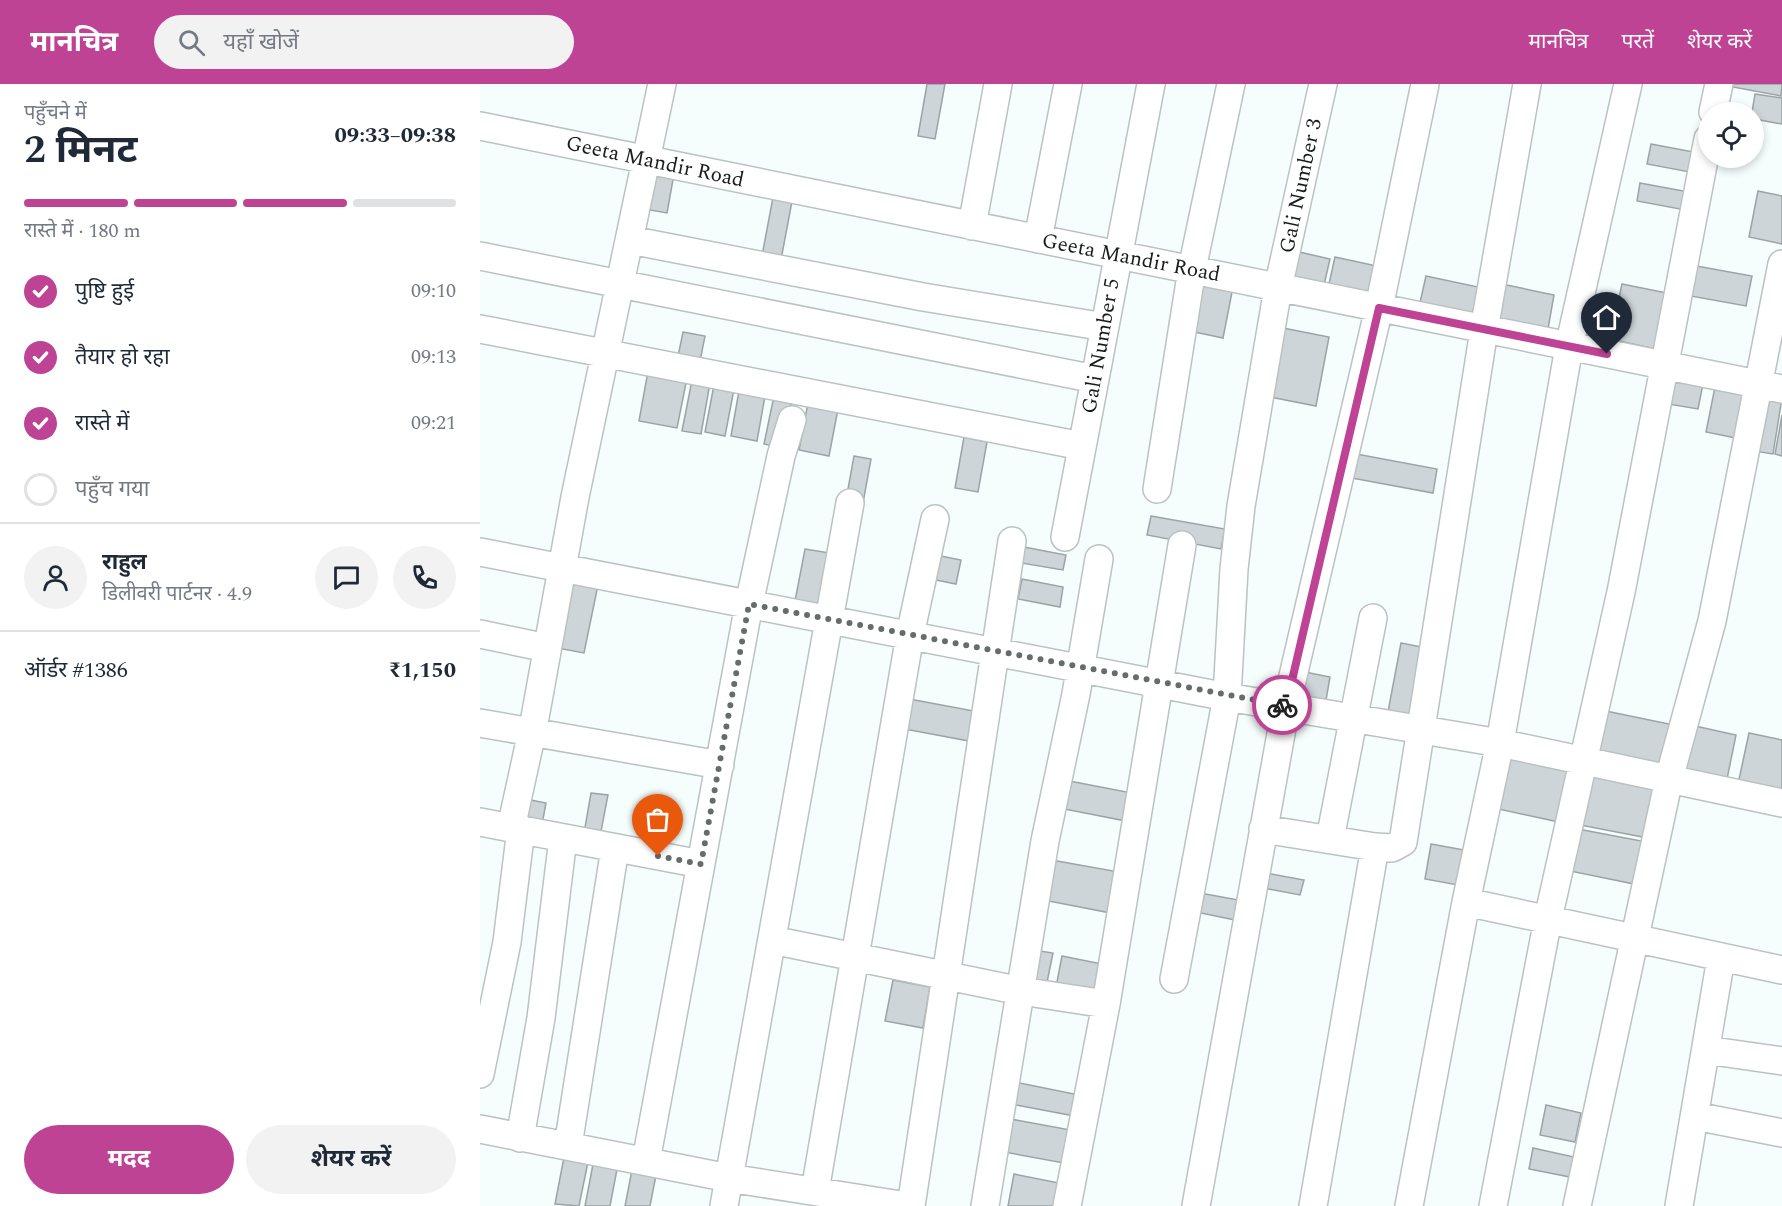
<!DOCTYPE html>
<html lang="hi">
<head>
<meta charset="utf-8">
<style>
  body { margin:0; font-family:Spectral,"Noto Sans Devanagari",serif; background:#f2f2f3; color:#1f2937; height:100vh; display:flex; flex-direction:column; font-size:22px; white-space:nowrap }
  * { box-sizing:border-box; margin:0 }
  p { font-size:20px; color:#747a83 }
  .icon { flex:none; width:33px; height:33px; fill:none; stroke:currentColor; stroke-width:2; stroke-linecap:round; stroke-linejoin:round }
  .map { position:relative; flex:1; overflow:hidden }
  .side { display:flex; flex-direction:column; background:#fff; width:480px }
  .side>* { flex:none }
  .tools { position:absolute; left:1218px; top:18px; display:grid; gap:12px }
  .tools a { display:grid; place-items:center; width:66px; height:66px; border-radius:50%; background:#fff; box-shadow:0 3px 9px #0003; font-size:30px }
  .pin { position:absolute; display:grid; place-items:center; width:51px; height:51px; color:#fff; margin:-62px -26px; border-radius:50% 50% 50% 0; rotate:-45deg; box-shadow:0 0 6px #0007 }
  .pin .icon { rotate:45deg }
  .courier { position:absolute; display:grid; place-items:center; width:60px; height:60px; margin:-30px; border:4px solid #be4394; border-radius:50%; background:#fff; color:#222; box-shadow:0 2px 8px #0007 }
  .overview em { font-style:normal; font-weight:700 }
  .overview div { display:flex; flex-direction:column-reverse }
  .overview { display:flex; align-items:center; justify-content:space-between; height:102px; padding:0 24px }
  h1 { font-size:39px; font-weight:700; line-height:45px }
  .bar { display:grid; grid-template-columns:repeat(4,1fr); gap:9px 6px; align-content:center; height:72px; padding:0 24px }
  .bar i { height:8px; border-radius:4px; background:#e0e1e3 }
  .bar .on { background:#be4394 }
  .bar p { grid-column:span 4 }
  .line { display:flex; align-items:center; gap:15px; padding:0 24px; border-top:2px solid #e0e1e3 }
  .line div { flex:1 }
  .round { display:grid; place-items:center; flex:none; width:63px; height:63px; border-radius:32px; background:#f2f2f3 }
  ol { padding:0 24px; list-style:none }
  li { display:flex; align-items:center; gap:18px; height:66px }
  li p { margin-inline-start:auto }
  li .icon { padding:6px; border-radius:50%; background:#be4394; color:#fff; stroke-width:4 }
  li:last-child { color:#747a83 }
  li i { width:33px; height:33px; border:3px solid #e0e1e3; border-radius:50% }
  .action { display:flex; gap:12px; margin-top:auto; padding:12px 24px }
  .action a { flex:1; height:69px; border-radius:36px; background:#be4394; color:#fff; font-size:24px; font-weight:700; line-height:69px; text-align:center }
  .action a+a { background:#f2f2f3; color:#1f2937 }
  header { display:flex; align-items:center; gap:36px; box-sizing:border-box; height:84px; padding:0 30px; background:#be4394; color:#fff }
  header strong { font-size:28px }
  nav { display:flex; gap:33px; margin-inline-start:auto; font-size:21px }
  .search { width:420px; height:54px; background:#f2f2f3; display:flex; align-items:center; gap:15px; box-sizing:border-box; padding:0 21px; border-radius:33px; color:#747a83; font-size:22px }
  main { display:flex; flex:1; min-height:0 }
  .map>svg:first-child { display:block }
  .building { fill:#cdd5d8; stroke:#9ca3a6; stroke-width:1.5 }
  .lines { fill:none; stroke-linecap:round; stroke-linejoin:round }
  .minor-casing { stroke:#bac3c2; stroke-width:30 }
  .minor { stroke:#fff; stroke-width:27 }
  .done { stroke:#666b6b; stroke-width:6; stroke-dasharray:0 10.8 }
  .route { stroke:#be4394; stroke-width:8 }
  .labels { text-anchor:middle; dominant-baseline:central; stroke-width:6; stroke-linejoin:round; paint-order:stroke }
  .street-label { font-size:21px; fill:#191c1c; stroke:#fff }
</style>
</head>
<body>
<header>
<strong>मानचित्र</strong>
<div class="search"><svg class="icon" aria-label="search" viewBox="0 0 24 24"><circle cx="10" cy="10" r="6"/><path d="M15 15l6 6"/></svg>यहाँ खोजें</div>
<nav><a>मानचित्र</a><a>परतें</a><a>शेयर करें</a></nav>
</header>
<main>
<section class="side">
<div class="overview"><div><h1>2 मिनट</h1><p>पहुँचने में</p></div><em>09:33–09:38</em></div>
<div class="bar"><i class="on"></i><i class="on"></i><i class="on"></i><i></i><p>रास्ते में · 180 m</p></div>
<ol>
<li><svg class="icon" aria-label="check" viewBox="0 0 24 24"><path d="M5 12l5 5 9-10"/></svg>पुष्टि हुई<p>09:10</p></li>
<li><svg class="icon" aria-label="check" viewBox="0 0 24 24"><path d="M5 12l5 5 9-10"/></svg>तैयार हो रहा<p>09:13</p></li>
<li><svg class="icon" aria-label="check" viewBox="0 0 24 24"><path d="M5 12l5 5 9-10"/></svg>रास्ते में<p>09:21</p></li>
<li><i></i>पहुँच गया</li>
</ol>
<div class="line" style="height:108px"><a class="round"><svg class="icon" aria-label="person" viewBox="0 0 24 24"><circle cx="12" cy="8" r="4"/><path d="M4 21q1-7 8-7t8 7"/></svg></a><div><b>राहुल</b><p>डिलीवरी पार्टनर · 4.9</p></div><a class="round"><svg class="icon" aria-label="chat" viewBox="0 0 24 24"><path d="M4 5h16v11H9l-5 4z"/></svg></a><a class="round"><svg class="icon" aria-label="phone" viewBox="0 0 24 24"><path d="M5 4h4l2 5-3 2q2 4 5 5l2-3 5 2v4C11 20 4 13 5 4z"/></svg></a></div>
<div class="line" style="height:78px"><div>ऑर्डर #1386</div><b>₹1,150</b></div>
<div class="action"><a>मदद</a><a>शेयर करें</a></div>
</section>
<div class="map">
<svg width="1302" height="1122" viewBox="0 0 1302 1122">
  <rect width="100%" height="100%" fill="#f5fefd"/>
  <path class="building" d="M447,0H465L455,55L438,52Z
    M1302,0L1301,12L1242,1V0Z
    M1275,10L1302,14V40L1274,35L1272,28Z
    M1171,60L1219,69L1215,89L1167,80Z
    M171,86L194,90L187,129L164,125Z
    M1160,99L1209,108L1205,126L1157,117Z
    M1278,107L1302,112V160L1269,153Z
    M294,108L313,112L300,181L281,177Z
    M815,167L850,175L844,201L809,193Z
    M855,173L906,184L901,210L849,200Z
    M1211,181L1272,192L1266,222L1205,211Z
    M946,192L998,203L992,234L939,223Z
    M716,195L753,203L743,254L705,246Z
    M1017,199L1074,211L1068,245L1010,233Z
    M1142,200L1192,210L1180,266L1130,255Z
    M798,243L849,253L836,322L785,312Z
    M203,248L225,252L218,287L196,282Z
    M168,287L207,294L197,344L159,337Z
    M1186,293L1223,300L1218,325L1182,319Z
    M212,296L230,299L221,350L202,347Z
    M234,301L254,305L245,352L225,348Z
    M1235,303L1270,310L1261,355L1226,348Z
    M259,307L285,312L277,357L251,352Z
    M1278,309L1302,314L1293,370L1267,366Z
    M294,312L312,316L303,364L284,360Z
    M328,319L358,325L349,372L319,366Z
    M1302,331V372L1295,370Z
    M484,353L507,358L498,408L475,404Z
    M871,369L957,385L953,409L866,393Z
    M374,372L391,375L383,419L366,416Z
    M671,432L745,445L741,465L667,451Z
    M544,463L586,471L583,486L541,479Z
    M325,465L356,470L346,523L315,517Z
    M451,470L481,476L476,500L446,494Z
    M542,495L583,503L580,523L538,515Z
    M90,496L118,501L104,569L77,564Z
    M921,559L947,564L933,638L907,633Z
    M825,588L850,593L845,622L819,617Z
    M424,614L494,627L489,657L419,644Z
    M1121,626L1194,641L1185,687L1112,672Z
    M1206,640L1256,651L1246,700L1196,690Z
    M1269,649L1302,656V709L1258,700Z
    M1025,670L1099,685L1088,740L1014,724Z
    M1111,686L1183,700L1173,755L1100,741Z
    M579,695L652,709L646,737L574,723Z
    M111,709L128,711L119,758L103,755Z
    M46,715L66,719L61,746L41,742Z
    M1098,745L1172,759L1164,802L1090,787Z
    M951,760L990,767L983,802L945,795Z
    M566,775L639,788L631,829L558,815Z
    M786,789L824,796L820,811L783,804Z
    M720,809L764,817L760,837L716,828Z
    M553,866L573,869L566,903L546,899Z
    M582,872L627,881L621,911L576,903Z
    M413,896L450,903L443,944L405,937Z
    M535,998L604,1012L600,1033L531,1020Z
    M1066,1021L1101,1029L1095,1058L1060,1051Z
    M525,1034L596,1047L589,1080L519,1067Z
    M1053,1064L1094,1073L1090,1093L1049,1085Z
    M85,1068L109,1073L99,1122L75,1120Z
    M114,1075L138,1080L130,1122H105Z
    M153,1081L177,1086L170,1122H145Z
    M534,1090L584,1100L580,1122H528Z"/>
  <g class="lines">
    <g class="minor-casing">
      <path id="minor" d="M1233,28L1239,0
        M0,42L1302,305
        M492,142L518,0
        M558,155L588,0
        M150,156L443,213L625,243
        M0,172L615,295
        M0,245L602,362
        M677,405L712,185L751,0
        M585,453L671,0
        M0,468L747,613L1020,659L1302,719
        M0,550L67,564
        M0,639L240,681
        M0,738L221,780
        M31,744L54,639L95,413L182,0
        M783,745L895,763L912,764L923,758L1004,246L1047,0
        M850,755L893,534
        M986,818L1302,886
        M292,856L541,907L626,920
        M694,895L747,613L754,485L761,422L798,204L843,0
        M1226,966L1302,977
        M0,990L27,858L41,745
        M1215,1032L1302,1049
        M0,1045L249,1094L427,1122
        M40,1054L61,934L83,754
        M88,1062L135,764
        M166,1077L269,520L301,372L312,336
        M335,1107L430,551L455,435
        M244,1122L370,419
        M431,1122L532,457
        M505,1122L565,757L596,610L619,475
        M587,1122L626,920L702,461
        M716,1122L806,622L899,224L945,0
        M833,1122L895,763
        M929,1122L986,818L1020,659L1089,263L1148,0
        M1013,1122L1068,835L1141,508L1228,55
        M1097,1122L1189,695L1232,537L1302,180
        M1199,1122L1241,874"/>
    </g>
    <use href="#minor" class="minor"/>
  </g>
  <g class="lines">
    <path class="done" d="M178,772L221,780L269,520L802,621"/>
    <path class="route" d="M802,621L806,622L899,224L1127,270"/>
  </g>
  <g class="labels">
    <g class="street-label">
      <text transform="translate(175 78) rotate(12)">Geeta Mandir Road</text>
      <text transform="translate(821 102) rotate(-78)">Gali Number 3</text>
      <text transform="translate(651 174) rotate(11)">Geeta Mandir Road</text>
      <text transform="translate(621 262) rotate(-80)">Gali Number 5</text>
    </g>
  </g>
</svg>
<div class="tools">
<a><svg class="icon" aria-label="locate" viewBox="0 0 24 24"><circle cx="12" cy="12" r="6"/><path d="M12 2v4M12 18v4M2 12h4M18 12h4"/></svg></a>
</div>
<div class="pin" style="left:178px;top:772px;background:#ea580c"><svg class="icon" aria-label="bag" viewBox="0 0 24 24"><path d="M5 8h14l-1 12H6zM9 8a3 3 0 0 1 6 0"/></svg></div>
<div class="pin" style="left:1127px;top:270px;background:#1f2937"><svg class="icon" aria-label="home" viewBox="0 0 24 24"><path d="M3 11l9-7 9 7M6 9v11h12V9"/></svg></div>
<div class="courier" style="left:802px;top:621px"><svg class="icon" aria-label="bike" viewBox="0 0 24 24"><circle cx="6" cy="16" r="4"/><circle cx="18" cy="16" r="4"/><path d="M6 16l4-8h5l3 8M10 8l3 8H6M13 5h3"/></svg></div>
</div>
</main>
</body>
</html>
